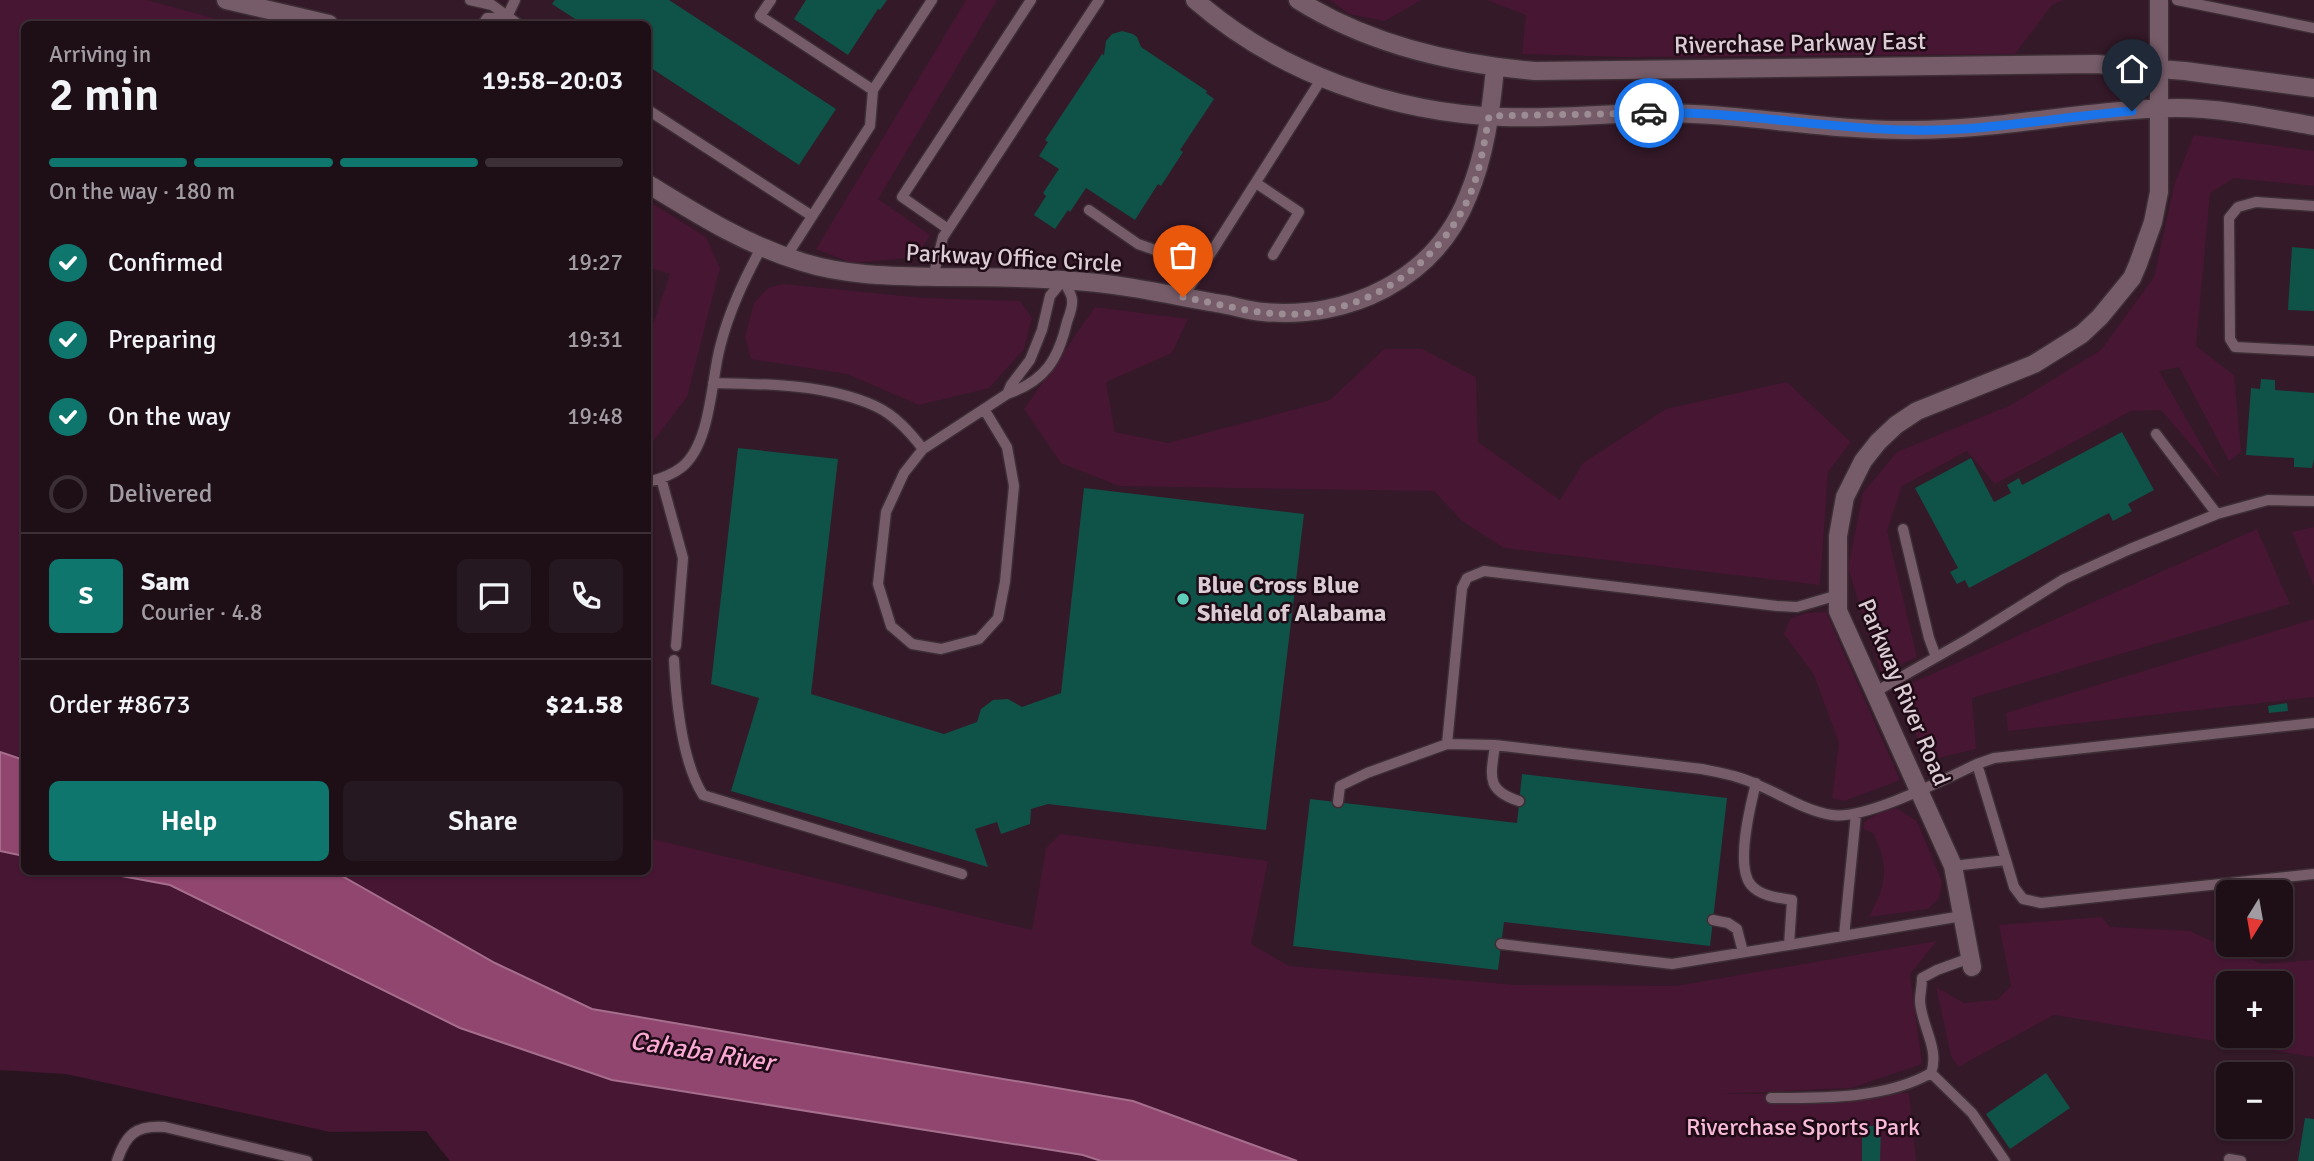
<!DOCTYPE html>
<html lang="en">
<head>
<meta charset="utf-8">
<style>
  body { margin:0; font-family:Signika,sans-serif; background:#261820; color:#f1f3f6; height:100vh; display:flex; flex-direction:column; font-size:26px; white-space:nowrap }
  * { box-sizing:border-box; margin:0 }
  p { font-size:23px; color:#a19ca1 }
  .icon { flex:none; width:38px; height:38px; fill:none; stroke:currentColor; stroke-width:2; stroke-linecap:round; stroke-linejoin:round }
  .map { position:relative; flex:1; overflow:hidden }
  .sheet { position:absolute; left:21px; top:21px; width:630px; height:854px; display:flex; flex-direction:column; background:#1e0f17; border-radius:10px; box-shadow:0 2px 5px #0004,0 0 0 2px #3c2f36 }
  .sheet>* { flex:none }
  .needle { width:46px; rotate:191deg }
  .buttons { position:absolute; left:2216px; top:880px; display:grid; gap:14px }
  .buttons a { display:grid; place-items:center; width:77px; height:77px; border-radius:10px; background:#1e0f17; box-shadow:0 2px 5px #0004,0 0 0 2px #3c2f36; font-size:35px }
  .pin { position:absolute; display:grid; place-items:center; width:60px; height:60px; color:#fff; margin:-72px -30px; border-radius:50% 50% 50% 0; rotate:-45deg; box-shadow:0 0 7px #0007 }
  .pin .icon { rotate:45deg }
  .courier { position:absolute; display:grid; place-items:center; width:70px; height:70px; margin:-35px; border:5px solid #1a73e8; border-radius:50%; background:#fff; color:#222; box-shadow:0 2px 9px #0007 }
  .head em { font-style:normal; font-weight:600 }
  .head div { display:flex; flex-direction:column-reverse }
  .head { display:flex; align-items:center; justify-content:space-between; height:119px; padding:0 28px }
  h1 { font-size:46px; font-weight:600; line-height:52px }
  .bar { display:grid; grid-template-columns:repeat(4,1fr); gap:10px 7px; align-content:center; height:84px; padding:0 28px }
  .bar i { height:9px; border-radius:5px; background:#3c2f36 }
  .bar .selected { background:#0f766e }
  .bar p { grid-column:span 4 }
  .line { display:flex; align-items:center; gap:18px; padding:0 28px; border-top:2px solid #3c2f36 }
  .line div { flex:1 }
  .round { display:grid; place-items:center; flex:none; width:74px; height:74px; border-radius:10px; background:#261820 }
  ol { padding:0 28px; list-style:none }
  li { display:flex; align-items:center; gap:21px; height:77px }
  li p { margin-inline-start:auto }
  li .icon { padding:7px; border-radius:50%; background:#0f766e; color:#fff; stroke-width:4 }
  li:last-child { color:#a19ca1 }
  li i { width:38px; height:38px; border:4px solid #3c2f36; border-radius:50% }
  .button { display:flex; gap:14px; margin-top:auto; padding:14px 28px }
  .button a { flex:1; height:80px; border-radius:10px; background:#0f766e; color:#fff; font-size:28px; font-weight:600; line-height:80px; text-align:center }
  .button a+a { background:#261820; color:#f1f3f6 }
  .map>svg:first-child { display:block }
  .built { fill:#341928; fill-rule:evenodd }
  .green { fill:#471633; fill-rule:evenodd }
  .water { fill:#90466f; stroke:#a66e8d; stroke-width:2 }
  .building { fill:#0f5247 }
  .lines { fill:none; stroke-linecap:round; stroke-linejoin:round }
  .service-casing { stroke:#3d2e35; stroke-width:13 }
  .tertiary-casing { stroke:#3d2e35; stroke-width:21 }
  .service { stroke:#765c69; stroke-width:10 }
  .tertiary { stroke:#765c69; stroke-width:18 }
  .done { stroke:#9c8c94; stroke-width:7; stroke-dasharray:0 12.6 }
  .route { stroke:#1a73e8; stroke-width:9 }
  .poi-dot { fill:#5eceb8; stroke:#1e0b16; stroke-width:2.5 }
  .labels { text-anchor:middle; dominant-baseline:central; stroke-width:5; stroke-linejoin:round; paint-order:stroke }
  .street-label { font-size:24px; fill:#dbccd3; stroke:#1e0b16 }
  .poi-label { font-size:24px; font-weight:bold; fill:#dbccd3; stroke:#1e0b16; text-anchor:start }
  .park-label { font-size:24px; fill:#f9b9d9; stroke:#1e0b16 }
  .water-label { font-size:26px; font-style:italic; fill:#fca8d4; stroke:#1e0b16 }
</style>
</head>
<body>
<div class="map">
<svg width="2314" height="1161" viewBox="0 0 2314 1161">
  <rect width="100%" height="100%" fill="#28141f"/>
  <path class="built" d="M0,0H2314V1161H1462L648,872V24H24L0,636ZM2228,892H2280V945H2228ZM2228,984H2280V1036H2228ZM2228,1074H2280V1127H2228Z"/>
  <path class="green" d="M0,0H147L234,24H24V760L0,752Z
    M966,0H997L878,199L930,235L917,257L852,263L816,249Z
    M1330,0H1421L1385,21L1349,14Z
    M1487,0H2063L2052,5L2015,54L1626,57L1522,54L1526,15Z
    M2194,135L2314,151V186L2234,178L2210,193L2196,346L2234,375L2241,452L2229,461L2179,367L2159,371L2222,481L2161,410L2131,411L1995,484L1967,451L1902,486L1887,531L1917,657L1881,672L1848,568L1863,493L1897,452L2011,405L2101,350L2154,277L2175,182Z
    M648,201L706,237L720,268L687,397L648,448V340L670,274L648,267Z
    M784,284L924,298L1020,301L1032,318L1024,349L989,388L919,405L847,374L751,359L745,337L754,303L768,288Z
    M1095,307L1188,319L1172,353L1106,382L1115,432L1168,443L1330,400L1384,349H1422L1476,377L1478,442L1560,500L1583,463L1666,409L1787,382L1851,442L1828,472L1820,585L1504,548L1462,521L1434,491L1119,486L1061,463L1024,409Z
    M2314,527V587L2292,532Z
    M2257,529L2290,604L1972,698L1976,749L1929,760L1894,691Z
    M1826,612L1900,780L1844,801L1832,798L1839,743L1814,675L1784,634L1790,619L1806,613Z
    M2314,619V697L2008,731L2006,713Z
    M1896,808L1917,821L1942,882L1939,898L1928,909L1869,917C1886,884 1890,868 1873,833L1863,829L1864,822L1882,811Z
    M1060,834L1268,861L1251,944L1289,966L1517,985L1676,986L1937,941L1910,974L1922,1064L1851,1088L1719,1094L1909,1093L1916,1161H1297L1133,1101L592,1009L495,963L335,872H648V838L1032,930L1046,848Z
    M0,851L24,856V872H100L170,885L460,1028L1083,1155L1101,1161H450L426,1131L330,1132L66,1074L0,1070Z
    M2102,917L2110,927L2190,931L2262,964L2314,960V1057L2054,1015L1958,1067L1951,1056L1936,987L1964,1003L1997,1000L2011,986L1999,925ZM2228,984H2280V1036H2228Z"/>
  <path class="water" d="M0,752L24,760V856L0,851Z
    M100,872H335L495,963L592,1009L1133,1101L1297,1161H1101L1083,1155L612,1080L460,1028L170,885Z"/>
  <path class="building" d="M555,0H669L836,109L799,165L648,66V24H583L552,4Z
    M806,0H887L880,10L878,9L848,55L794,19Z
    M1122,31L1133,34L1137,37L1141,47L1207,91L1206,93L1214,99L1180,150L1183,152L1161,186L1158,184L1135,220L1086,188L1070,212L1068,210L1055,229L1034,215L1046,196L1043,193L1059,169L1039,156L1048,142L1045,140L1102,54L1104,55L1106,41L1112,34Z
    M2292,247L2314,249V311L2288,310Z
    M2261,379L2275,380V390L2314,393V459L2312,468L2294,467V458L2246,455L2251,388L2260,389Z
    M2122,432L2154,490L2128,504L2132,511L2113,521L2109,513L1969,588L1965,580L1957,584L1950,572L1958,568L1915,488L1971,458L1994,502L2011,493L2007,485L2019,478L2022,485Z
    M738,448L838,459L811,694L944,734L977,722L981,709L993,700L1008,699L1022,707L1061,693L1084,488L1304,514L1266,830L1048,804L1031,809L1030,824L1001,834L997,822L975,829L988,867L731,791L759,698L711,684Z
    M2287,703L2288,711L2269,713L2268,706Z
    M1522,774L1727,798L1710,946L1504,922L1498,970L1293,946L1310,799L1517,823Z
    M2046,1073L2070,1108L2010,1149L1986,1114Z
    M2305,1118L2314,1119V1161H2298Z
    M1862,1126H1881L1880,1161H1862Z"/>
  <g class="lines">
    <g class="service-casing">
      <path id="service" d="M470,0L492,5L518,24
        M771,0L760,16L873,90
        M2177,0L2314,28
        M507,17L515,0
        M483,24L487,18H508
        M648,110L812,216
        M1256,183L1299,212L1273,255
        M2314,206L2256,202L2238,207L2229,218L2230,339L2235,347L2314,351
        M1089,210L1138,244L1203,267
        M948,229L902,197L1031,0
        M786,257L870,126L873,90L932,0
        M933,277L943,237L1099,0
        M1063,280C1066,286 1072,294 1072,300C1073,307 1069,316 1067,322C1058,360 1045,381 1007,394L1011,385L1030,360L1042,330L1050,296Z
        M1183,297L1322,78
        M713,383C766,384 826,384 875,406C895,415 910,432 923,449
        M984,409L1007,447L1014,486L1005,582L998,618L979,639L941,649L912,644L891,626L878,584L886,512L904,473L923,449L1007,394
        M2156,434L2217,514
        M661,478L683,558L676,646
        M648,482C660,479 672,475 682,467C711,443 711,381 720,347C729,311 744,280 761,248
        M1903,529L1929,638L1936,657
        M674,660C676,699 682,762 703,795L962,874
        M1875,692L1968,639L2064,579L2130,549L2217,514L2268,500L2314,501
        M1447,744L1462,588L1467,578L1484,571L1777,606L1797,607L1838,595
        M1495,745C1491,776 1485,790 1519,801
        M1977,764L1994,758L2314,723
        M1756,783C1750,807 1735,866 1751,885C1760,896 1779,898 1792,900L1789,945L1962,916
        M1338,802L1340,786L1367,773L1447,744L1495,745L1702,769C1721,773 1740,776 1758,785C1782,795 1806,811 1832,815C1865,820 1945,779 1977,764L2006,860L1953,866
        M2006,860L2014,887L2023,899L2041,903L2314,874
        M1713,920L1728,923L1737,929L1743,952
        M1844,936L1856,814
        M1501,944L1672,964L1789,945
        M1931,1073L1972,1113L2005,1161
        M1771,1098C1822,1098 1886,1099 1931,1073C1940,1049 1921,1025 1920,1001C1920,994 1922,986 1922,978L1937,970L1970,958
        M2229,1159L2241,1161
        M117,1161C126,1134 136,1125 165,1127L307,1161"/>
    </g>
    <g class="tertiary-casing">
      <path id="tertiary" d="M226,0L329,24
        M1195,0C1279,73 1392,113 1503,117C1555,119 1607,113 1659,113C1743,113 1827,131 1912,130C2001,130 2088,109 2177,108C2222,108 2269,118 2314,126
        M1298,0C1368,44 1453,64 1535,71L2096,64L2185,71L2314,88
        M648,184C699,215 744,244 802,262C846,276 893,276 938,277C984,277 1030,277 1075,281C1122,284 1170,295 1216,303C1232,305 1247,311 1263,312C1348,320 1435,280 1468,196C1485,156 1491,111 1495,68
        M1972,967L1953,866L1838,611V536L1845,497L1863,461L1878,442L1896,425L1917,411L2034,364L2082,334L2100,317L2132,278L2138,264L2153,222L2159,192V0"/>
    </g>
    <use href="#service" class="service"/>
    <use href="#tertiary" class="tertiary"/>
  </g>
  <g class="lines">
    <path class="done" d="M1183,297C1221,304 1260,316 1299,314C1371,310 1438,264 1468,199C1480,173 1484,144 1489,116L1649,113"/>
    <path class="route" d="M1649,113C1736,110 1822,129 1909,130C1983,132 2058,117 2132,111"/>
  </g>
  <circle class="poi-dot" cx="1183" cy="599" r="7"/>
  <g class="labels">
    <g class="street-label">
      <text transform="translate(1800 43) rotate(-1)">Riverchase Parkway East</text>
      <text transform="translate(1014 258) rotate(3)">Parkway Office Circle</text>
      <text transform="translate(1904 692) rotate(67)">Parkway River Road</text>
    </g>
    <g class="poi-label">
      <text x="1197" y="585">Blue Cross Blue<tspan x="1197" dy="28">Shield of Alabama</tspan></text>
    </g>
    <g class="park-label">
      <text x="1803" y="1127">Riverchase Sports Park</text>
    </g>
    <g class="water-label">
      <text transform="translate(702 1052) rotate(9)">Cahaba River</text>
    </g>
  </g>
</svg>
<div class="buttons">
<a><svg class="needle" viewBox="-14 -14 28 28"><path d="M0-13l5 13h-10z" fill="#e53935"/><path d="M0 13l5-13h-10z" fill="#a19ca1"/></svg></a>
<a>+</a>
<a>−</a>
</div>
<div class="pin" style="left:1183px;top:297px;background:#ea580c"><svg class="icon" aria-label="bag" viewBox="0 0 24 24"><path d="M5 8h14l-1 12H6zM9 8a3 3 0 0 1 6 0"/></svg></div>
<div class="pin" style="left:2132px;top:111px;background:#1f2937"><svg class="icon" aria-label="home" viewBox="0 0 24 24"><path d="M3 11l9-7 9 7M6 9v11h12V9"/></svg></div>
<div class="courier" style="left:1649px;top:113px"><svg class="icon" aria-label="car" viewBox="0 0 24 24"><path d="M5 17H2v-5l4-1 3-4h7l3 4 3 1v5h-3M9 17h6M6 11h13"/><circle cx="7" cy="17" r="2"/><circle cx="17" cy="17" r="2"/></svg></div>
<section class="sheet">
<div class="head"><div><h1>2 min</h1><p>Arriving in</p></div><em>19:58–20:03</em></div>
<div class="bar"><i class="selected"></i><i class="selected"></i><i class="selected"></i><i></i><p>On the way · 180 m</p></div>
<ol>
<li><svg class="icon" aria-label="check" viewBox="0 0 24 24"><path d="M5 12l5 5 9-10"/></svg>Confirmed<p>19:27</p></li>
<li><svg class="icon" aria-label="check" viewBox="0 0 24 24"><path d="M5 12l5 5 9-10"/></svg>Preparing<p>19:31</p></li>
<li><svg class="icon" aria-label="check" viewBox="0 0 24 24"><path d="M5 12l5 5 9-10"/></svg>On the way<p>19:48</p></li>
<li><i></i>Delivered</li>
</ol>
<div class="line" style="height:126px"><b class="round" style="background:#0f766e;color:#fff">S</b><div><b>Sam</b><p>Courier · 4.8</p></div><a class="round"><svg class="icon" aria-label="chat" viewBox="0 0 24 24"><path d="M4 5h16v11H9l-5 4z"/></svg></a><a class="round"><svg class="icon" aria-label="phone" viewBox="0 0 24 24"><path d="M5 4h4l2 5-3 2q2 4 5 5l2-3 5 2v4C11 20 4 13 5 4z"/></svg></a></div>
<div class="line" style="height:91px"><div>Order #8673</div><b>$21.58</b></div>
<div class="button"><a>Help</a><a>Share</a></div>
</section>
</div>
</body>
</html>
